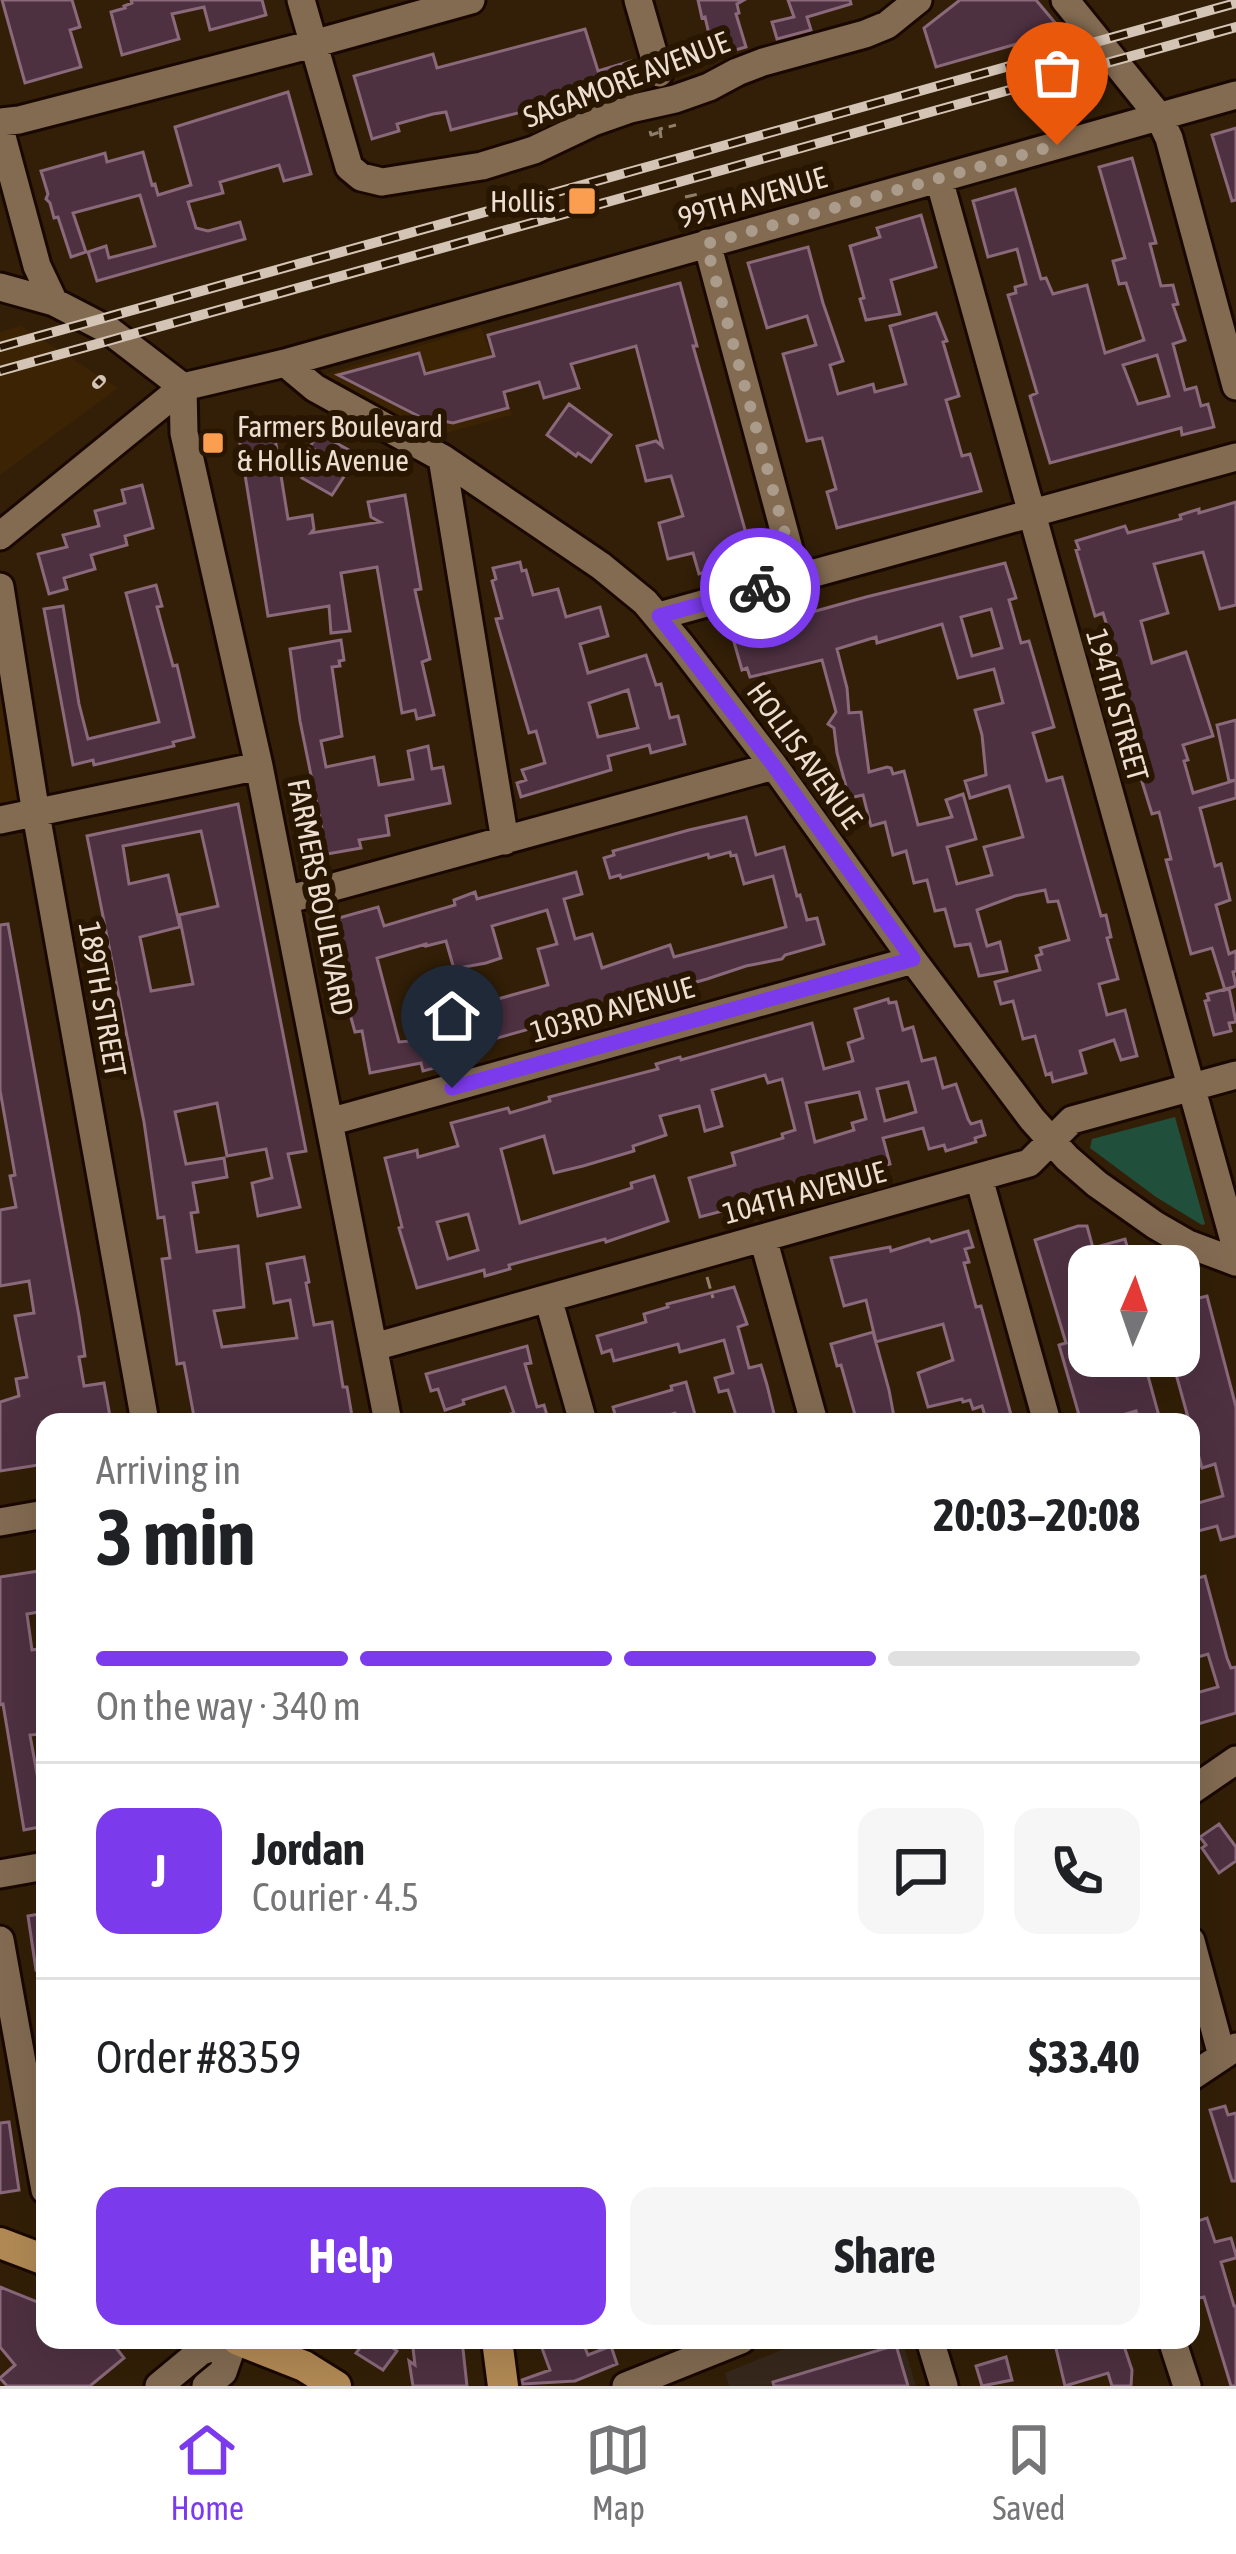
<!DOCTYPE html>
<html lang="en">
<head>
<meta charset="utf-8">
<style>
  body { margin:0; font-family:"Asap Condensed",sans-serif; background:#f6f6f6; color:#202124; height:100vh; display:flex; flex-direction:column; font-size:45px; white-space:nowrap }
  * { box-sizing:border-box; margin:0 }
  p { font-size:39px; color:#757577 }
  .icon { flex:none; width:66px; height:66px; fill:none; stroke:currentColor; stroke-width:2; stroke-linecap:round; stroke-linejoin:round }
  .map { position:relative; flex:1; overflow:hidden }
  .drawer { position:absolute; left:36px; top:1413px; width:1164px; height:936px; display:flex; flex-direction:column; background:#fff; border-radius:24px; box-shadow:0 12px 48px #0002 }
  .drawer>* { flex:none }
  .needle { width:78px; rotate:2deg }
  .fabs { position:absolute; left:1068px; top:1245px; display:grid; gap:24px }
  .fabs a { display:grid; place-items:center; width:132px; height:132px; border-radius:24px; background:#fff; box-shadow:0 12px 48px #0002; font-size:60px }
  .pin { position:absolute; display:grid; place-items:center; width:102px; height:102px; color:#fff; margin:-123px -51px; border-radius:50% 50% 50% 0; rotate:-45deg; box-shadow:0 0 12px #0007 }
  .pin .icon { rotate:45deg }
  .courier { position:absolute; display:grid; place-items:center; width:120px; height:120px; margin:-60px; border:9px solid #7c3aed; border-radius:50%; background:#fff; color:#222; box-shadow:0 3px 15px #0007 }
  .head em { font-style:normal; font-weight:700 }
  .head div { display:flex; flex-direction:column-reverse }
  .head { display:flex; align-items:center; justify-content:space-between; height:204px; padding:0 60px }
  h1 { font-size:78px; font-weight:700; line-height:90px }
  .bar { display:grid; grid-template-columns:repeat(4,1fr); gap:18px 12px; align-content:center; height:144px; padding:0 60px }
  .bar i { height:15px; border-radius:9px; background:#e0e0e0 }
  .bar .active { background:#7c3aed }
  .bar p { grid-column:span 4 }
  .line { display:flex; align-items:center; gap:30px; padding:0 60px; border-top:3px solid #e0e0e0 }
  .line div { flex:1 }
  .round { display:grid; place-items:center; flex:none; width:126px; height:126px; border-radius:24px; background:#f6f6f6 }
  .primary-button { display:flex; gap:24px; margin-top:auto; padding:24px 60px }
  .primary-button a { flex:1; height:138px; border-radius:24px; background:#7c3aed; color:#fff; font-size:48px; font-weight:700; line-height:138px; text-align:center }
  .primary-button a+a { background:#f6f6f6; color:#202124 }
  .tabs { display:flex; justify-content:space-around; align-items:center; height:168px; border-top:3px solid #e0e0e0; background:#fff; font-size:33px; color:#757577 }
  .tabs a { display:grid; justify-items:center; gap:6px }
  .tabs .active { color:#7c3aed }
  .map>svg:first-child { display:block }
  .built { fill:#3c2303 }
  .education { fill:#37281c }
  .green { fill:#204f3b }
  .building { fill:#4e3141; stroke:#8a697b; stroke-width:3; fill-rule:evenodd }
  .lines { fill:none; stroke-linecap:round; stroke-linejoin:round }
  .minor-casing { stroke:#1a0800; stroke-width:33 }
  .major-casing { stroke:#1a0800; stroke-width:36 }
  .path { stroke:#8f7e6b; stroke-width:3; stroke-dasharray:12 6; stroke-linecap:butt }
  .minor { stroke:#836b52; stroke-width:27 }
  .major { stroke:#b28a54; stroke-width:30 }
  .rail-casing { stroke:#d3c4b5; stroke-width:10 }
  .rail { stroke:#291600; stroke-width:6; stroke-dasharray:18; stroke-linecap:butt }
  .done { stroke:#ab9b8a; stroke-width:12; stroke-dasharray:0 21.6 }
  .route { stroke:#7c3aed; stroke-width:15 }
  .poi-dot { fill:#fb9e50; stroke:#291600; stroke-width:4.5 }
  .labels { text-anchor:middle; dominant-baseline:central; stroke-width:12; stroke-linejoin:round; paint-order:stroke }
  .street-label { font-size:30px; fill:#ecded0; stroke:#291600 }
  .poi-label { font-size:30px; fill:#ecded0; stroke:#291600; text-anchor:end }
</style>
</head>
<body>
<div class="map">
<svg width="1236" height="2386" viewBox="0 0 1236 2386">
  <rect width="100%" height="100%" fill="#331f07"/>
  <path class="built" d="M21,326L118,388L0,475V332Z
    M481,327L512,415L427,438L314,378Z
    M0,660L24,800L0,804Z"/>
  <path class="education" d="M806,2340H902L916,2386H729L725,2373Z"/>
  <path class="green" d="M1175,1117L1205,1224L1202,1225L1156,1197L1090,1148L1092,1139Z"/>
  <path class="building" d="M2,0H72L80,27L70,30L81,67L25,83Z
    M131,0H262L266,15L210,30L204,7L172,14L179,39L122,55L111,12L125,8L124,6L132,3Z
    M698,0H744L737,4L739,13L736,14L746,47L714,56L705,17L702,18Z
    M788,0H850L851,4L807,17L811,30L777,39L772,22L794,17Z
    M960,0H1036L1062,31L936,67L924,28Z
    M585,29L598,71L631,61L633,66L626,70L629,82L608,88L607,82L584,96L451,130L446,112L433,114L397,124L399,131L372,139L354,76L433,54L437,68Z
    M288,92L311,174L284,181L279,165L220,182L223,193L188,202L196,228L208,231L240,222L245,239L97,281L88,252L106,246L109,258L155,246L140,195L73,213L86,252L71,257L58,217L54,218L50,203L46,199L48,194L41,171L105,153L107,162L143,152L152,185L155,184L158,195L191,185L175,127Z
    M1236,128V200L1232,201L1212,135Z
    M1132,158L1156,243L1150,244L1161,286L1173,285L1178,304L1173,305L1185,340L1173,344L1185,390L1196,387L1201,406L1208,404L1214,427L1182,435L1181,428L1050,463L1030,396L1037,393L1008,295L1016,293L1015,287L1026,284L1017,249L988,257L973,201L1015,189L1041,279L1046,278L1053,294L1087,285L1105,353L1144,340L1126,283L1119,284L1113,261L1125,258L1099,167ZM1157,355L1169,396L1138,404L1123,365Z
    M921,215L936,267L891,280L900,314L866,320L860,299L864,298L850,246L880,237L877,228Z
    M808,247L823,303L843,361L830,365L838,394L873,384L875,392L906,384L890,326L936,313L947,341L943,342L959,396L946,400L962,456L970,454L981,491L837,528L827,492L836,489L822,438L807,441L783,354L816,345L807,316L767,328L748,263Z
    M680,283L697,346H693L753,558L699,574L693,553L668,559L659,523L683,516L671,476L646,481L637,446L656,441L662,446L636,346L571,364L579,388L544,398L539,382L504,392L508,408L453,423L438,420L434,424L338,375L419,353L425,374L494,356L488,335Z
    M569,404L611,435L591,462L578,453L576,456L547,435Z
    M274,432L288,519L312,515L314,529L311,533L380,522L371,517L368,502L405,495L421,589L415,590L430,659L422,662L434,715L417,719L415,710L402,713L377,567L341,573L350,631L331,633L329,606L268,616L239,438Z
    M318,433L358,455L332,495L302,478L317,451L310,447Z
    M142,485L153,528L125,536L127,545L91,555L95,569L64,578L67,589L49,594L38,554L67,547L63,535L99,526L95,511L125,503L122,490Z
    M1236,502V605L1220,609L1203,552L1154,564L1168,613L1141,621L1152,663L1186,652L1207,717L1213,736L1183,745L1188,760L1184,761L1193,793L1236,780V798L1200,808L1215,866L1221,864L1230,900L1216,905L1229,954L1236,951V971L1233,972L1236,986L1225,990L1212,948L1191,954L1166,860L1171,859L1159,812L1152,814L1139,772L1132,746L1135,745L1118,691L1124,689L1111,639L1103,613L1095,616L1076,550L1079,549L1076,541L1125,526L1128,533L1181,519L1180,515L1199,509V513Z
    M520,562L522,571L526,570L533,595L558,589L566,617L600,607L608,636L580,644L588,673L646,655L656,685L661,684L670,718L678,716L685,744L651,753L649,745L608,756L611,770L521,797L517,783L526,780L522,770L545,763L536,731L529,733L496,619L502,618L492,581L496,579L493,568ZM628,690L638,728L598,737L589,703Z
    M1005,563L1016,598L1009,600L1021,643L1029,641L1054,727L1033,733L1047,781L1062,777L1101,916L1106,915L1111,937L1107,938L1118,979L1099,984L1107,1015L1125,1010L1137,1056L1121,1060L1114,1040L1080,1051L1086,1073L1053,1082L1051,1073L1046,1075L1035,1036L1023,1039L1013,1001L1001,1004L995,982L1040,970L1036,956L1042,954L1040,948L1069,940L1058,901L1048,902L1045,890L1015,896L977,910L987,946L1000,942L1007,971L979,976L970,944L955,946L945,909L935,911L927,880L914,883L906,851L893,855L885,822L871,826L863,795L849,798L837,753L834,728L828,724L836,712L822,660L750,677L747,668L742,670L732,635L798,618V616L866,597ZM991,609L1002,648L972,656L961,617ZM942,624L958,678L994,669L1003,703L975,710L982,735L986,775L965,781L970,798L1009,786L1023,837L984,847L992,875L957,884L947,847L976,839L963,794L946,800L952,817L918,825L904,771L893,774L891,768L887,767L869,772L861,712L849,713L847,688L837,649L876,637L877,643Z
    M156,585L162,606L157,607L173,666L177,665L194,737L173,742L174,746L94,765L93,760L73,765L44,609L63,606L79,704L88,739L159,722L126,593Z
    M341,640L344,660L339,661L340,666L332,667L342,736L321,741L326,767L374,757L379,785L413,779L408,751L428,746L432,769L443,767L450,803L386,816L389,835L359,840L361,848L327,854L300,721L290,649Z
    M1236,720V780L1229,781L1217,725Z
    M238,804L306,1151L288,1154L300,1207L258,1216L252,1183L272,1178L266,1149L227,1156L217,1103L175,1112L186,1164L224,1158L227,1177L193,1183L198,1212L191,1213L197,1252L238,1246L244,1307L214,1311L222,1347L297,1338L290,1300L274,1303L267,1264L304,1257L309,1282L306,1283L314,1325L332,1322L343,1387H347L353,1422H195L184,1363L177,1364L162,1259L170,1258L164,1217L158,1218L144,1122L87,836ZM201,831L218,906L179,915L193,984L151,991L140,937L180,927L168,875L129,884L123,846Z
    M746,817L756,855L784,847L797,896L800,895L807,920L817,918L824,944L785,955L782,959L746,966L707,979L437,1055L439,1067L423,1071L421,1063L370,1073L362,1031L355,1032L344,993L338,963L345,961L344,956L335,919L378,907L384,926L455,905L454,900L475,892L477,899L576,872L582,894L564,899L575,939L592,934L602,968L670,945L674,957L786,927L773,876L744,884L736,855L731,856L730,852L709,858L708,854L621,878L620,875L610,878L604,858L614,855L613,851L689,830ZM547,910L557,944L538,949L548,985L487,1002L486,996L469,1001L470,1006L429,1017L435,1039L399,1042L377,958L426,944V946L446,941L454,969L486,963L501,958L492,926Z
    M8,924L79,1316L85,1356L79,1357L84,1386L104,1383L111,1422H42L45,1464L0,1471V1402L19,1396L16,1379L27,1377L15,1316L34,1313L29,1281L0,1286V1210L16,1207L10,1176L15,1175L0,1090V925Z
    M1229,988L1236,1022L1229,1023L1231,1031L1214,1035L1205,1001L1209,1000L1207,994Z
    M888,999L889,1003L896,1002L903,1030L913,1027L922,1061L935,1058L943,1088L956,1084L968,1119L971,1124L981,1121L985,1135L975,1138L976,1142L946,1151L944,1145L929,1149L923,1128L883,1138L890,1164L831,1182L700,1217L689,1178L735,1165L732,1153L783,1138L782,1134L795,1130L782,1079L768,1083L765,1075L712,1090L722,1126L705,1131L699,1106L660,1116L666,1135L633,1146L634,1151L583,1166L554,1173L544,1136L501,1149L520,1223L632,1188L631,1183L654,1176L668,1221L606,1242L605,1239L509,1265L510,1269L485,1276L484,1270L417,1288L399,1228L402,1227L385,1158L417,1150L418,1157L458,1146L451,1123L508,1108L510,1113L550,1101L549,1097L658,1069L656,1064L680,1057L681,1060L812,1023L824,1069L853,1061L848,1043L863,1038L855,1009ZM908,1082L916,1112L885,1121L877,1089ZM859,1092L866,1119L852,1123L854,1130L815,1142L806,1103ZM468,1214L478,1250L448,1259L437,1222Z
    M1078,1226H1087L1093,1248L1125,1239L1130,1257L1120,1260L1122,1266H1078L1084,1288L1075,1293L1085,1329L1089,1328V1364L1107,1359L1109,1366L1115,1364L1117,1372L1145,1365L1159,1416L1139,1422L1136,1411L1099,1422H1081L1059,1345L1066,1343L1035,1240Z
    M968,1231L973,1247L965,1249L969,1262L964,1263L976,1307L981,1306L1013,1422H987L982,1406L973,1409L970,1400L963,1402L962,1399L928,1407L918,1373L953,1360L943,1324L876,1342L866,1300L844,1306L831,1258L890,1247L891,1251L929,1239L931,1242Z
    M734,1287L747,1324L738,1327L749,1368L761,1365L767,1385L775,1418L768,1419L769,1422H738L728,1390L719,1392L715,1378L733,1373L724,1340L680,1352L678,1344L614,1361L611,1350L602,1353L597,1336L646,1322L644,1314L668,1307L667,1304Z
    M1207,1296L1236,1407V1536L1221,1540L1217,1526L1194,1532L1191,1505L1223,1496L1215,1464L1202,1468L1171,1356H1184L1179,1340V1303Z
    M873,1332L889,1390L895,1422H857L841,1365L837,1366L831,1344Z
    M527,1346L531,1363L525,1364L537,1407L544,1405L549,1422H501L500,1417L514,1413L505,1387L463,1400L464,1404L445,1410L438,1389L431,1391L426,1374Z
    M686,1382L697,1422H678L675,1413L645,1422H617L613,1407L672,1390L671,1386Z
    M45,1570V1611L27,1614L32,1650L45,1648V1712H38L42,1734L30,1735L37,1774L45,1773V1826L24,1830L3,1704L0,1705V1577Z
    M1205,1576L1227,1658L1231,1668L1236,1667V1713L1191,1726V1702L1198,1700L1196,1693L1218,1687L1208,1654L1191,1659V1580Z
    M1219,1824L1236,1847V1861L1219,1873L1202,1848L1206,1845L1200,1837Z
    M45,1913V1969L36,1970L28,1916Z
    M1225,2106L1228,2115L1236,2113V2181H1232L1210,2110Z
    M9,2122L19,2190L0,2193V2123Z
    M1207,2218L1215,2242L1231,2238L1236,2255V2258L1221,2262L1234,2306H1236V2386H1231L1204,2297L1199,2298L1191,2271V2223Z
    M0,2287L45,2305V2340H110L124,2358L90,2386H7L0,2378L15,2365L0,2347Z
    M366,2340H382L397,2351L383,2370L356,2353Z
    M412,2340H462L467,2386H413L409,2361L415,2365Z
    M539,2340H582L588,2355L611,2346L617,2364L575,2381L523,2384L522,2380L550,2370Z
    M1054,2340H1122L1132,2370L1131,2386H1112L1108,2373L1065,2386Z
    M896,2345L908,2386H774L773,2382Z
    M1006,2357L1012,2380L982,2386L976,2366Z"/>
  <g class="lines">
    <g class="minor-casing">
      <path id="minor" d="M301,0L349,167L361,177L382,182L482,166L534,150L593,122L630,109L675,99L709,87L737,72L763,62L865,34L887,25L918,0
        M638,0L659,73
        M1065,0L1158,115L1169,138L1236,386
        M0,122L19,120L313,44L471,0
        M0,129L37,266L54,302
        M939,179L1236,1248
        M707,243L797,579
        M0,287L54,302L110,331L183,387
        M285,363L1236,95
        M183,387L184,433L259,766L388,1422
        M442,458L505,841
        M0,536L183,387L285,363L315,388L442,458L601,566L645,602L681,645L774,766L913,960L1032,1119L1067,1158L1097,1184L1155,1225L1188,1244L1236,1262
        M0,587L36,814L145,1422
        M659,616L1236,457
        M0,820L259,766
        M286,900L774,766
        M329,1122L913,960
        M979,1178L1047,1422
        M763,1238L814,1422
        M548,1298L583,1422
        M374,1347L1029,1163L1072,1120L1236,1075
        M0,1522L45,1514
        M1191,1791L1236,1760
        M0,1874L45,1866
        M0,1940L45,2190
        M1191,1941L1222,2056
        M1191,2077L1236,2047
        M930,2340L944,2386
        M1172,2340L1187,2386
        M159,2386L200,2352L231,2340
        M206,2386L223,2372L234,2340
        M626,2386L741,2340"/>
    </g>
    <g class="major-casing">
      <path id="major" d="M0,2243L45,2260
        M238,2340L304,2366L336,2386
        M497,2340L503,2386"/>
    </g>
    <path class="path" d="M650,131L651,135L660,132
      M661,138L660,129L676,125
      M685,197L699,194
      M707,1277L713,1298"/>
    <use href="#minor" class="minor"/>
    <use href="#major" class="major"/>
    <g class="rail-casing">
      <path id="rail" d="M0,347L1236,3
        M0,371L1236,27
        M97,384L101,380"/>
    </g>
    <use href="#rail" class="rail"/>
  </g>
  <g class="lines">
    <path class="done" d="M760,588L797,578L706,244L1057,145"/>
    <path class="route" d="M452,1088L913,959L774,766L659,616L760,588"/>
  </g>
  <g class="poi-dot">
    <rect x="567" y="186" width="30" height="30" rx="6"/>
    <rect x="201" y="431" width="24" height="24" rx="6"/>
  </g>
  <g class="labels">
    <g class="street-label">
      <text transform="translate(626 79) rotate(-21)">SAGAMORE AVENUE</text>
      <text transform="translate(752 197) rotate(-16)">99TH AVENUE</text>
      <text transform="translate(1118 705) rotate(74)">194TH STREET</text>
      <text transform="translate(805 755) rotate(54)">HOLLIS AVENUE</text>
      <text transform="translate(321 897) rotate(79)">FARMERS BOULEVARD</text>
      <text transform="translate(103 999) rotate(80)">189TH STREET</text>
      <text transform="translate(612 1009) rotate(-16)">103RD AVENUE</text>
      <text transform="translate(804 1192) rotate(-15)">104TH AVENUE</text>
    </g>
    <g class="poi-label">
      <text x="555" y="201">Hollis</text>
      <text x="237" y="426" text-anchor="start">Farmers Boulevard<tspan x="237" dy="34">&amp; Hollis Avenue</tspan></text>
    </g>
  </g>
</svg>
<div class="fabs">
<a><svg class="needle" viewBox="-14 -14 28 28"><path d="M0-13l5 13h-10z" fill="#e53935"/><path d="M0 13l5-13h-10z" fill="#757577"/></svg></a>
</div>
<div class="pin" style="left:1057px;top:145px;background:#ea580c"><svg class="icon" aria-label="bag" viewBox="0 0 24 24"><path d="M5 8h14l-1 12H6zM9 8a3 3 0 0 1 6 0"/></svg></div>
<div class="pin" style="left:452px;top:1088px;background:#1f2937"><svg class="icon" aria-label="home" viewBox="0 0 24 24"><path d="M3 11l9-7 9 7M6 9v11h12V9"/></svg></div>
<div class="courier" style="left:760px;top:588px"><svg class="icon" aria-label="bike" viewBox="0 0 24 24"><circle cx="6" cy="16" r="4"/><circle cx="18" cy="16" r="4"/><path d="M6 16l4-8h5l3 8M10 8l3 8H6M13 5h3"/></svg></div>
<section class="drawer">
<div class="head"><div><h1>3 min</h1><p>Arriving in</p></div><em>20:03–20:08</em></div>
<div class="bar"><i class="active"></i><i class="active"></i><i class="active"></i><i></i><p>On the way · 340 m</p></div>
<div class="line" style="height:216px"><b class="round" style="background:#7c3aed;color:#fff">J</b><div><b>Jordan</b><p>Courier · 4.5</p></div><a class="round"><svg class="icon" aria-label="chat" viewBox="0 0 24 24"><path d="M4 5h16v11H9l-5 4z"/></svg></a><a class="round"><svg class="icon" aria-label="phone" viewBox="0 0 24 24"><path d="M5 4h4l2 5-3 2q2 4 5 5l2-3 5 2v4C11 20 4 13 5 4z"/></svg></a></div>
<div class="line" style="height:156px"><div>Order #8359</div><b>$33.40</b></div>
<div class="primary-button"><a>Help</a><a>Share</a></div>
</section>
</div>
<nav class="tabs">
<a class="active"><svg class="icon" aria-label="home" viewBox="0 0 24 24"><path d="M3 11l9-7 9 7M6 9v11h12V9"/></svg>Home</a>
<a><svg class="icon" aria-label="map" viewBox="0 0 24 24"><path d="M3 6l6-2 6 2 6-2v14l-6 2-6-2-6 2zM9 4v14M15 6v14"/></svg>Map</a>
<a><svg class="icon" aria-label="saved" viewBox="0 0 24 24"><path d="M7 4h10v16l-5-4-5 4z"/></svg>Saved</a>
</nav>
</body>
</html>
